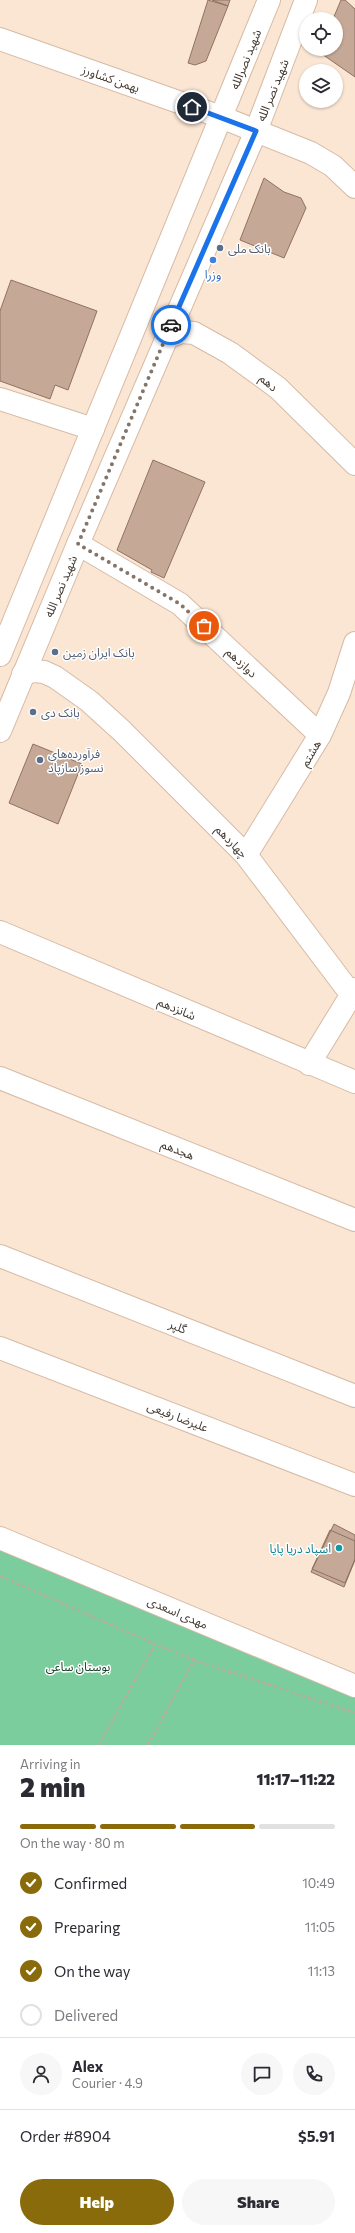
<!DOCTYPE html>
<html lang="en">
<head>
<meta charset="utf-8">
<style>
  body { margin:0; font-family:Commissioner,"Noto Sans Arabic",sans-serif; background:#f7f7f7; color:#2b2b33; height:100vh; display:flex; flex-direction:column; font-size:15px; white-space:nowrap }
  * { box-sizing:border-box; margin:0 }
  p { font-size:13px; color:#7c7c81 }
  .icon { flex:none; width:22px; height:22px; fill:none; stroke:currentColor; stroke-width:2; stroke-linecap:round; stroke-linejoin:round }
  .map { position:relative; height:1745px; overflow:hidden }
  .sheet { display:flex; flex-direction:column; background:#fff; flex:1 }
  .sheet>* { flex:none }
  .controls { position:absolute; left:299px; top:12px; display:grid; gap:8px }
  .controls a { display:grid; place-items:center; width:44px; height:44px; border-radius:50%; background:#fff; box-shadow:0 1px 3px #0004; font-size:20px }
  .pin { position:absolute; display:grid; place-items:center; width:34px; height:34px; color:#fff; margin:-17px; border:2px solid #fff; border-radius:50%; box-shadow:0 1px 4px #0007 }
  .courier { position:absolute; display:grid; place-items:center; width:40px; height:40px; margin:-20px; border:3px solid #1a73e8; border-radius:50%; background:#fff; color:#222; box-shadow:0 1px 5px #0007 }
  .head em { font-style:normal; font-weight:800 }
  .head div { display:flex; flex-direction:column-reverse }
  .head { display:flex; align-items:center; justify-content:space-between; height:68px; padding:0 20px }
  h1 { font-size:26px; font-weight:800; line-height:30px }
  .bar { display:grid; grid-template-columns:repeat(4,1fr); gap:6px 4px; align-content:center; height:48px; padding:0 20px }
  .bar i { height:5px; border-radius:3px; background:#e1e1e2 }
  .bar .selected { background:#8a6b0b }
  .bar p { grid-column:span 4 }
  .line { display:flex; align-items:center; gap:10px; padding:0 20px; border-top:1px solid #e1e1e2 }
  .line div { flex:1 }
  .round { display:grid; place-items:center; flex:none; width:42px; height:42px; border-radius:21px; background:#f7f7f7 }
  ol { padding:0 20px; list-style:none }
  li { display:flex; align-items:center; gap:12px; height:44px }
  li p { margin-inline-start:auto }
  li .icon { padding:4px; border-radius:50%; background:#8a6b0b; color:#fff; stroke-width:4 }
  li:last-child { color:#7c7c81 }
  li i { width:22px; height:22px; border:2px solid #e1e1e2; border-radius:50% }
  .cta { display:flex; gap:8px; margin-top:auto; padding:8px 20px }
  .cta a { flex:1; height:46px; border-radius:24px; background:#8a6b0b; color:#fff; font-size:16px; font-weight:800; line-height:46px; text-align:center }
  .cta a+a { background:#f7f7f7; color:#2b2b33 }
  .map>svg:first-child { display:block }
  .green { fill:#7bcd9d }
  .building { fill:#c6a896; stroke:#8e7362 }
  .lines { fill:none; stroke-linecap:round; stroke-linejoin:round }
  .minor-casing { stroke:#d6bba5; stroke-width:24 }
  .major-casing { stroke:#d6bba5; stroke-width:24 }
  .path { stroke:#bcaa9b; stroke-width:2.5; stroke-dasharray:3 3; stroke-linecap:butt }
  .minor { stroke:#fff; stroke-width:22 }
  .major { stroke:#fff; stroke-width:22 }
  .done { stroke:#837569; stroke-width:4; stroke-dasharray:0 7.2 }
  .route { stroke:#1a73e8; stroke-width:5 }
  .service-dot { fill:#5c6f8a; stroke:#fff; stroke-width:1.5 }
  .shop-dot { fill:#3f7fe0; stroke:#fff; stroke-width:1.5 }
  .culture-dot { fill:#0f9aa8; stroke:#fff; stroke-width:1.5 }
  .labels { text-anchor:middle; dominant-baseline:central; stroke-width:3; stroke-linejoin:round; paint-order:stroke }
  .street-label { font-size:12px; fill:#433930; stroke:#fff }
  .service-label { font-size:12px; fill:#4e5e75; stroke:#fff; text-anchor:start }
  .shop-label { font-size:12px; fill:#366cbe; stroke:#fff }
  .culture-label { font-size:12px; fill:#0d838f; stroke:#fff; text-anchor:end }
  .park-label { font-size:12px; fill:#19402b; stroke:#fff }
</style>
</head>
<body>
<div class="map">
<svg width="355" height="1745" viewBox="0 0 355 1745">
  <rect width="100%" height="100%" fill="#fbe5d3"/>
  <path class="green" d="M0,1550L355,1696V1745H0Z"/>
  <path class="building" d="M208,0L228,6L206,61L195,65L188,63Z
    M212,0H230L228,6Z
    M341,0H345L355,9V77L319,52L320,49H336V19H333Z
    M264,178L284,192L301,198L306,208L284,258L240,240Z
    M11,280L97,311L68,390L55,385L50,399L0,381V311Z
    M153,460L205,482L164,578L151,572L152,570L117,550Z
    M33,744L82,764L58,824L9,803Z
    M334,1524L355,1535V1560L344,1587L311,1572Z
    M330,1530L355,1541V1559L345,1583L312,1569Z"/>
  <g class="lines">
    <g class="minor-casing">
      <path id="minor" d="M0,39L221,117
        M256,131L311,153L333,166L355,187
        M166,338L181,332L194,333L230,353L278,388L355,464
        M0,399L93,429
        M78,544L180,604L320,735
        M23,674L34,671L44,672L55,677L89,701L122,731L246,855L351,994
        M246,855L320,735L339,693L355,643
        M0,932L355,1082
        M309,1064L355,989
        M0,1078L355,1220
        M0,1256L355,1396
        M0,1348L355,1485
        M0,1538L355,1686"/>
    </g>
    <g class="major-casing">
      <path id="major" d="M221,117L256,131
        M0,655L269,0
        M0,731L78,544L256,131L306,0"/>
    </g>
    <path class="path" d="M0,1576L155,1644L99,1745
      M194,1660L355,1713
      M148,1745L194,1660L155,1644"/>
    <use href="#minor" class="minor"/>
    <use href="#major" class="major"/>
  </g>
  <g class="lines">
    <path class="done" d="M171,325L78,544L180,604L204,626"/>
    <path class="route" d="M171,325L256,131L192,107"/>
  </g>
  <g class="service-dot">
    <circle cx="220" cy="248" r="4"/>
    <circle cx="55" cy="652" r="4"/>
    <circle cx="33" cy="712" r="4"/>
    <circle cx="40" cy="760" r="4"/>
  </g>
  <circle class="shop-dot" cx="213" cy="260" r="4"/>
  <circle class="culture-dot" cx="339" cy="1548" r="4"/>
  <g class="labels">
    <g class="street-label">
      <text transform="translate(245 59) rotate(-68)">شهید نصرالله</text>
      <text transform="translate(111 78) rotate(19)">بهمن کشاورز</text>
      <text transform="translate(272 90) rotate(-68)">شهید نصر الله</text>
      <text transform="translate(269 382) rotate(40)">دهم</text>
      <text transform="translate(60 586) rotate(-67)">شهید نصر الله</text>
      <text transform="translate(242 662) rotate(43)">دوازدهم</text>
      <text transform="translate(310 753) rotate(-60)">هشتم</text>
      <text transform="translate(232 841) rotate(46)">چهاردهم</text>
      <text transform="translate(177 1008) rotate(23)">شانزدهم</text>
      <text transform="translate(178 1149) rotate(22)">هجدهم</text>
      <text transform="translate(178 1326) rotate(22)">گلپر</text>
      <text transform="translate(178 1416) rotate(21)">علیرضا رفیعی</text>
      <text transform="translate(178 1612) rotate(23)">مهدی اسعدی</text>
    </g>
    <g class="service-label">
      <text x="228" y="248">بانک ملی</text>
      <text x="63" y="652">بانک ایران زمین</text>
      <text x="41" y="712">بانک دی</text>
      <text x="48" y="753">فرآورده‌های<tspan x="48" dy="14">نسوز سازپاد</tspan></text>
    </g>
    <g class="shop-label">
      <text x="213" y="274">وزرا</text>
    </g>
    <g class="culture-label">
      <text x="331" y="1548">اسپاد دریا پایا</text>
    </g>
    <g class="park-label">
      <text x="78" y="1666">بوستان ساعی</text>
    </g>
  </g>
</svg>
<div class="controls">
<a><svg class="icon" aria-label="locate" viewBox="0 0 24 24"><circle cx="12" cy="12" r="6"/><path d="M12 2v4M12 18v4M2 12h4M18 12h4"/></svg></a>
<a><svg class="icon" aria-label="layers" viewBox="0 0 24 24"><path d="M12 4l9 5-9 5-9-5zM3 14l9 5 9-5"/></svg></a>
</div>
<div class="pin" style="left:204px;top:626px;background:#ea580c"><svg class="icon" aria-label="bag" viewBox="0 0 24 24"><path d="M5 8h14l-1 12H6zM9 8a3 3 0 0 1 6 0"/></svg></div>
<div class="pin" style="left:192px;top:107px;background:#1f2937"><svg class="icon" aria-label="home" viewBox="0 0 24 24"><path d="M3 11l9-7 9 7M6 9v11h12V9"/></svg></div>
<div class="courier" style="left:171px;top:325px"><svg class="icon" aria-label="car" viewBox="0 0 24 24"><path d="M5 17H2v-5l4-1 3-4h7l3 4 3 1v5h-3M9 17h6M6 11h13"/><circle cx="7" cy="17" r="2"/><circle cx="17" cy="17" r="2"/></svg></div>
</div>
<section class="sheet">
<div class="head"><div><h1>2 min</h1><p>Arriving in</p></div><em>11:17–11:22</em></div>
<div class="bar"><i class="selected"></i><i class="selected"></i><i class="selected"></i><i></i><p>On the way · 80 m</p></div>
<ol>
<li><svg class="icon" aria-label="check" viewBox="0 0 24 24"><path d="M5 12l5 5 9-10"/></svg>Confirmed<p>10:49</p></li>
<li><svg class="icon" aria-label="check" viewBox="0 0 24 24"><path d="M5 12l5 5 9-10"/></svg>Preparing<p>11:05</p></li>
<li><svg class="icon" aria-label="check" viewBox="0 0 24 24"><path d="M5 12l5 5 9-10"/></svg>On the way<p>11:13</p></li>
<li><i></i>Delivered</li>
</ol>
<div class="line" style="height:72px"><a class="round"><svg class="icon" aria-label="person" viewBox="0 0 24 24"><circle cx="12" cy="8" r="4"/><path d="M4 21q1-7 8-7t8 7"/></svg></a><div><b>Alex</b><p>Courier · 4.9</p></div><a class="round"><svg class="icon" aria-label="chat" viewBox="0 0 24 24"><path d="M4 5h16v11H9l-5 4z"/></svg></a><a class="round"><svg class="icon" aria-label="phone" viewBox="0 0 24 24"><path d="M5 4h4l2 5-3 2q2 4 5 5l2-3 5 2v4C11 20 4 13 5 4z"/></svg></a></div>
<div class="line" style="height:52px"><div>Order #8904</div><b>$5.91</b></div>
<div class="cta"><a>Help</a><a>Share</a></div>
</section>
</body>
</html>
